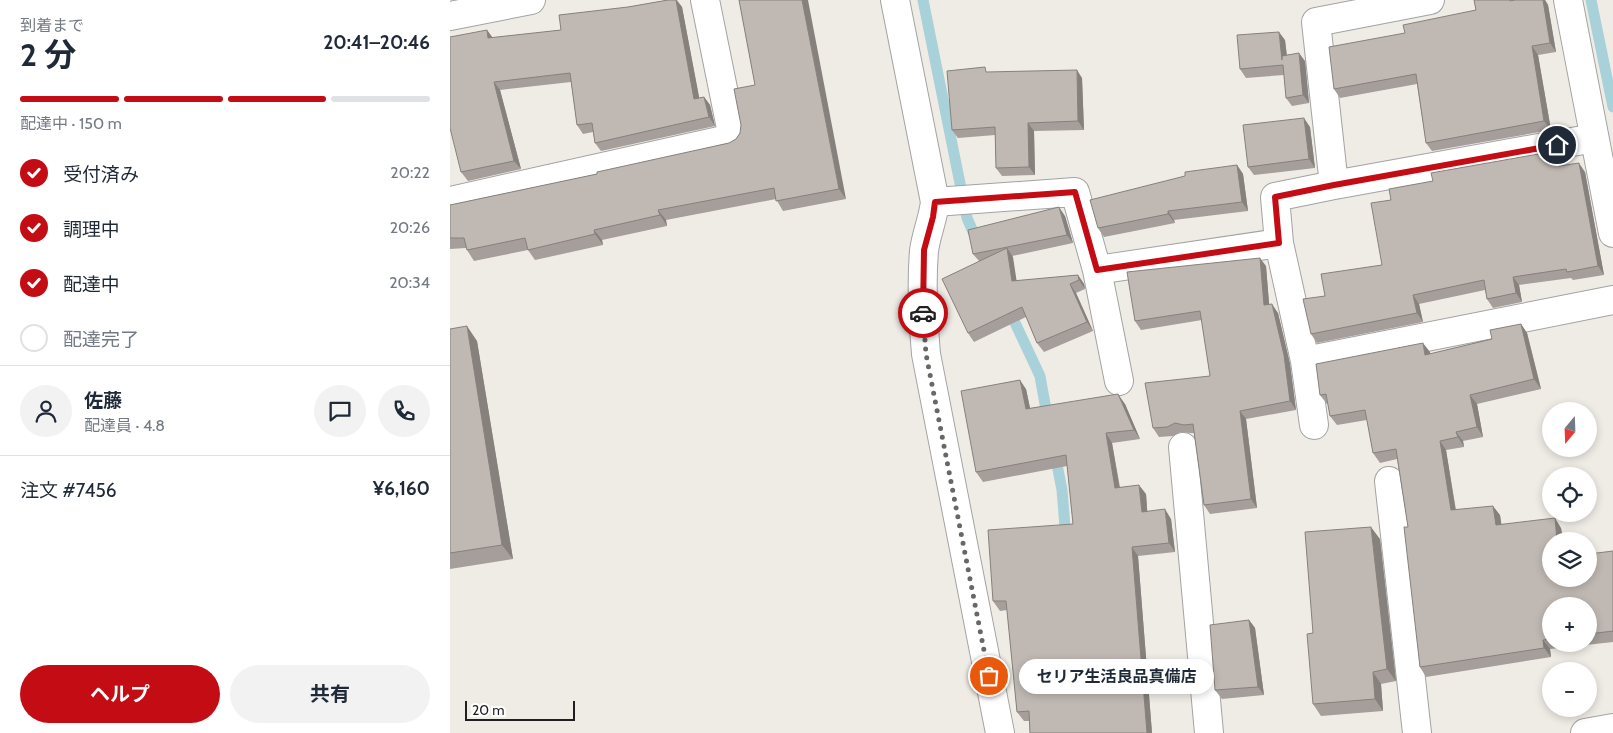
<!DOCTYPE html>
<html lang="ja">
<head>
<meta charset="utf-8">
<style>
  body { margin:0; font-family:Cabin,"Noto Sans JP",sans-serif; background:#f2f2f3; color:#1f2937; height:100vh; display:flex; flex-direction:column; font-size:19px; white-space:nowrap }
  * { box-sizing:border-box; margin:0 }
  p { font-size:16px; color:#747a83 }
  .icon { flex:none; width:28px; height:28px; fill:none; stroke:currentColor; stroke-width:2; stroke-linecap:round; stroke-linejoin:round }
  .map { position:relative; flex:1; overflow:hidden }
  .sheet { display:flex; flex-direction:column; background:#fff; width:450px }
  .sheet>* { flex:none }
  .needle { width:32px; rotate:199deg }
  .buttons { position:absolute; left:1092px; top:402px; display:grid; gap:10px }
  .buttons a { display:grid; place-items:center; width:55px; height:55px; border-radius:50%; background:#fff; box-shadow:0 2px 8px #0003; font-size:25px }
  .scale { position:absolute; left:15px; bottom:12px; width:110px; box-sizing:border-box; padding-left:5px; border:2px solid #1f1f1f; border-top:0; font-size:14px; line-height:18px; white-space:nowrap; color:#1f1f1f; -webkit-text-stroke:4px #fff; paint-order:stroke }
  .pin { position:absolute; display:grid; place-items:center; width:42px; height:42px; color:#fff; margin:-21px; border:2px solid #fff; border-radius:50%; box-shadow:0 1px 5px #0007 }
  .courier { position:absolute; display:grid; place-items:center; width:50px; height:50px; margin:-25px; border:4px solid #c30c14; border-radius:50%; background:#fff; color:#222; box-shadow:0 1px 6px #0007 }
  .bubble { position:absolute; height:35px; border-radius:18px; background:#fff; box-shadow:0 2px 8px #0003; font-size:16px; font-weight:700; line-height:35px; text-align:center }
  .overview em { font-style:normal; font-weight:700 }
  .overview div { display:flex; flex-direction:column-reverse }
  .overview { display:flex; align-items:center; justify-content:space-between; height:85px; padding:0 20px }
  h1 { font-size:32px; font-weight:700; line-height:38px }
  .bar { display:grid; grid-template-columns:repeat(4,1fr); gap:8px 5px; align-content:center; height:60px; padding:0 20px }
  .bar i { height:6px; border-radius:4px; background:#e0e1e3 }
  .bar .on { background:#c30c14 }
  .bar p { grid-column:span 4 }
  .line { display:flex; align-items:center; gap:12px; padding:0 20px; border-top:1px solid #e0e1e3 }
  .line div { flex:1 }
  .round { display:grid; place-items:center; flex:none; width:52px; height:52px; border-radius:26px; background:#f2f2f3 }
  ol { padding:0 20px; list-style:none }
  li { display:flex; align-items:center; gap:15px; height:55px }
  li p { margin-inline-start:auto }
  li .icon { padding:5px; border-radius:50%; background:#c30c14; color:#fff; stroke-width:4 }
  li:last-child { color:#747a83 }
  li i { width:28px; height:28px; border:2px solid #e0e1e3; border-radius:50% }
  .primary-button { display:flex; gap:10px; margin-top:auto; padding:10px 20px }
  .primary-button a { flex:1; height:58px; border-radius:30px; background:#c30c14; color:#fff; font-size:20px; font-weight:700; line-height:58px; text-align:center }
  .primary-button a+a { background:#f2f2f3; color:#1f2937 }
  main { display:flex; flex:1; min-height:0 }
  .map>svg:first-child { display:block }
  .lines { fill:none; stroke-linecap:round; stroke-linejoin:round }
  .stream { stroke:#a9d1da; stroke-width:11 }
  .minor-casing { stroke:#a3a3a3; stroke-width:30 }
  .tertiary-casing { stroke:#a3a3a3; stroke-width:30 }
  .minor { stroke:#fff; stroke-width:28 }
  .tertiary { stroke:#fff; stroke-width:28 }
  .wall { fill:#a59e9a; fill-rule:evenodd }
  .shaded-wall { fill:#86817d }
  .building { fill:#c0b8b3; stroke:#86817d }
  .done { stroke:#686765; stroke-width:5; stroke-dasharray:0 9 }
  .route { stroke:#c30c14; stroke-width:6 }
</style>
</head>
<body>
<main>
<section class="sheet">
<div class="overview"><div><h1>2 分</h1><p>到着まで</p></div><em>20:41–20:46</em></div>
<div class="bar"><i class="on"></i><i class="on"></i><i class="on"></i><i></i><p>配達中 · 150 m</p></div>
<ol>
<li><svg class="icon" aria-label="check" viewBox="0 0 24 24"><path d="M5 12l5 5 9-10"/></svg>受付済み<p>20:22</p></li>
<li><svg class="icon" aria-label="check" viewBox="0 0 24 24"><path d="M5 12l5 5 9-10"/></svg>調理中<p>20:26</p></li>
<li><svg class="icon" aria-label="check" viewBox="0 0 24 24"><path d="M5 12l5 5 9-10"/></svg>配達中<p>20:34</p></li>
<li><i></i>配達完了</li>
</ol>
<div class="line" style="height:90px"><a class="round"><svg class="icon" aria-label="person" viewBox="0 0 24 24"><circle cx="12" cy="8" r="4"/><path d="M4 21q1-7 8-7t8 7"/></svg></a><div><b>佐藤</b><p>配達員 · 4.8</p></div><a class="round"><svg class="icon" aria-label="chat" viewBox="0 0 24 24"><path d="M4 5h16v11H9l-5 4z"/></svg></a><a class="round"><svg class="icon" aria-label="phone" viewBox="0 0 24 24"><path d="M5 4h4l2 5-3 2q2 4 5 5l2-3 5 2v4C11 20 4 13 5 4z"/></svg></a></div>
<div class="line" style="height:65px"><div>注文 #7456</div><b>¥6,160</b></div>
<div class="primary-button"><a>ヘルプ</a><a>共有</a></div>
</section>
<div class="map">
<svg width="1163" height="733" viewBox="0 0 1163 733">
  <rect width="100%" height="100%" fill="#efece6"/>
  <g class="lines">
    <path class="stream" d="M473,0L517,218L528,243
      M1141,0L1163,107
      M559,310L590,376L598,421
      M605,454L612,490L616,539"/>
    <g class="minor-casing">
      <path id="minor" d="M445,0L485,202C483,219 476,235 474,251C471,286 473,319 476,354L550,733
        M1118,0L1163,233
        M0,16L81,0
        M884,185L866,22L980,0
        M0,201L283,138L255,0
        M485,202L625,192L647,270L829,243L855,361L1163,300
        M829,243L825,197L884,185L1144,138
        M647,270L669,381
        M855,361L864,425
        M733,447L759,733
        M939,481L967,733"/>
    </g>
    <g class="tertiary-casing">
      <path id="tertiary" d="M1135,733L1163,728"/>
    </g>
    <use href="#minor" class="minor"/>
    <use href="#tertiary" class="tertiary"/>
  </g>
  <path class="wall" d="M218,0H227L232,7L249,98L254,97L260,105L265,126L151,151L145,143L143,132L133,134L127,125L121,82L50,90L71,169L18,181L11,172L37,30L42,38L111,30L178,7Z
    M289,0L396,199L333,211L326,199L216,220L217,226L152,240L153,245L85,260L78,250L24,261L17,250L16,248L0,249V205L147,174L279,143L286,139L290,133L305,85Z
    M1024,0H1095L1098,5L1106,52L1088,55L1101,130L982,151L976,143L967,84L890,98L884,89L1026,10Z
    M835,40L837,55L855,61L859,103L842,106L836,98L834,75L796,78L790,69Z
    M539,72L632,78L634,130L584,131L585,175L552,176L546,168L545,135L508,138L502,130Z
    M860,127L865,168L804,175L798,167Z
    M1106,161L1111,165L1135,172L1154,275L1123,280L1121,278L1069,285L1072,302L1043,308L1037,299L1035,290L969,304L973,322L867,343L861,334L875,296L932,265L941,200Z
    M787,165L793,174L798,211L724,220L725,223L654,237L648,228Z
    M615,216L623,243L562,256L566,281L628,275L634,284L635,289L626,293L643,331L594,352L587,343L576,317L524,342L518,333L529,261L523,254Z
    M816,266L819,305L828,313L840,364L846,410L796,419L807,508L760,514L754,505L744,433H740L731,432L723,436L709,437L703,428L760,376L752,320L691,330L685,321Z
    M1071,324L1077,333L1091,389L1027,404L1033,437L1013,441L1014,447L996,450L1006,510L1050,515L1051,524L1111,528L1113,541H1101V579L1163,551V642L1100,649L1101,657L976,677L970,667L958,527L947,459L930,463L923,453L917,420L887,425L880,416L878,404H877L870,395L980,352V354L1042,339ZM1101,606H1139V644H1101Z
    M0,329L27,341L63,559L0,569Z
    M576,389L580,408L675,404L690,439L662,443L670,487L696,494L697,511L721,519L725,552L688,556L702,733H580L579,721H574L567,712L557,610L550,611L543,601L623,524L617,466L533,482L526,472Z
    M930,539L946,681L931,684L933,711L871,716L863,704V633Z
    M799,620L805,628L814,695L772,699L765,690Z"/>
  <path class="shaded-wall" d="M226,0L232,7L251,107L244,99Z
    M352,0H358L396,199L389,189Z
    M1093,0H1095L1098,5L1106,52L1100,43Z
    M37,30L43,38H38Z
    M829,32L835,40L838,69L832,60Z
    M1082,46L1088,55L1101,130L1094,121Z
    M849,53L855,61L859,103L853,95Z
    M627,70L632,78L634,130L628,121Z
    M44,82L50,90L71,169L64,161Z
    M254,97L260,105L265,126L259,117Z
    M854,118L860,127L865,168L859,159Z
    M578,123L584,131L585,175L579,167Z
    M1100,152L1106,161L1101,162Z
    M1129,163L1135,172L1154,275L1148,266Z
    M787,165L793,174L798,211L792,202Z
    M609,207L615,216L623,243L617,235Z
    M208,210L216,220L217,226L210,215Z
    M718,211L724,220L725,223L718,214Z
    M144,230L152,240L153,245L145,234Z
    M557,248L563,257L568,290L562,281Z
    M810,258L816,266L820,314L814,305Z
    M628,275L634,284L635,289L629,280Z
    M1063,277L1069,285L1072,302L1066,293Z
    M620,284L626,293L643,331L637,322Z
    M963,295L969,304L973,322L967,313Z
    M822,304L828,313L840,364L846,410L840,401Z
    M1071,324L1077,333L1091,389L1084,379Z
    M17,326L27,341L63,559L52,545Z
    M973,343L980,352L982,364L975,355Z
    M570,380L576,389L582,418L576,409Z
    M668,394L675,404L690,439L684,430Z
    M1020,395L1027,404L1033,437L1027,427Z
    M790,411L796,419L807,508L801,499Z
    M1006,432L1013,441L1014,447L1008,437Z
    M656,433L662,443L671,497L665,488Z
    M990,441L996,450L1007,519L1001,510Z
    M689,485L696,494L698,521L692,512Z
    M1043,506L1050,515L1053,534L1046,525Z
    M715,509L721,519L725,552L719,543Z
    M1105,518L1111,528L1113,541H1107Z
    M921,527L930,539L946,681L937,669Z
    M682,547L688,556L702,733H697Z
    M799,620L805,628L814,695L808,687Z
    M1093,640L1100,649L1101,657L1094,648Z
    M923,672L931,684L933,711L925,699Z"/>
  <path class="building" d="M218,0H226L244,99L254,97L259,117L145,143L142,123L127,125L120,73L44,82L64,161L11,172L0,128V37L37,30L38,38L111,30L109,15L178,7Z
    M289,0H352L389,189L326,201L324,188L208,210L210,215L144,230L145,234L78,250L75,238L17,250L14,238H0V205L147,174V172L279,143L286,139L290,133L291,125L284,89L305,85Z
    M1024,0H1060V1L1065,0H1093L1100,43L1082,46L1094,121L976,143L966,74L884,89L879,47L955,33L953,25L1026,10Z
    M829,32L832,60V56L849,53L853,95L836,98L833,65L790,69L787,35Z
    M535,67L536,72L627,70L628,121L578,123L579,167L546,168L545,127L502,130L497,71Z
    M854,118L859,159L798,167L793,125Z
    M1100,152L1101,162L1108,161L1109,166L1129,163L1148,266L1117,272L1116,269L1063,277L1066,293L1037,299L1034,280L963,295L967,313L861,334L853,299L875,296L871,274L932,265L921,203L941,200L939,189L983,181L981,173Z
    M787,165L792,202L718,211V214L648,228L640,200L735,176V172Z
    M609,207L617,235L523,254L518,230Z
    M557,248L562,281L628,275L629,280L620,284L637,322L587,343L572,307L518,333L492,279Z
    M810,258L814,305L822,304L834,355L840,401L790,411L801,499L754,505L743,424L734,425L725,423L717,427L703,428L695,383L760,376L750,311L685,321L677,272Z
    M1071,324L1084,379L1020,395L1027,427L1006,432L1008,437L990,441L1001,510L1043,506L1046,525L1105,518L1107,541H1101V579H1139V554L1163,551V631L1139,634V606H1101V639L1093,640L1094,648L970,667L954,527H958L946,449L923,453L915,410L880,416L876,394L870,395L866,364L973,343L975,355L1042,339L1040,330Z
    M17,326L52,545L0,553V329Z
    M570,380L576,409L668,394L684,430L656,433L665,488L689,485L692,512L715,509L719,543L682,547L697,733H580L579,711L567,712L556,601H543L538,530L623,524L616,455L526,472L511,391Z
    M921,527L937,669L923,672L925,699L863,704L857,634L863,633L855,532Z
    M799,620L808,687L765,690L760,625Z"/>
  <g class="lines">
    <path class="done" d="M473,313L476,354L539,676"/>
    <path class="route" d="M473,313L474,250L483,217L485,202L625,192L647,270L829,243L825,197L884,185L1107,145"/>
  </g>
</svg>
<div class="buttons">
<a><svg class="needle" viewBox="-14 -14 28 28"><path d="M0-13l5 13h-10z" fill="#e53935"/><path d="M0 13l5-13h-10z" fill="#747a83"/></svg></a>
<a><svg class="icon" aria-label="locate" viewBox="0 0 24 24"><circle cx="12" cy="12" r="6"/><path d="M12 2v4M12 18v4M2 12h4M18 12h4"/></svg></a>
<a><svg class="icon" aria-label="layers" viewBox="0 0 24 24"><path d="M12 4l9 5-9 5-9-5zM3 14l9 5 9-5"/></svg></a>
<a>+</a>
<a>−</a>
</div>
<div class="scale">20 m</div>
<div class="pin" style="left:539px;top:676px;background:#ea580c"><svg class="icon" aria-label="bag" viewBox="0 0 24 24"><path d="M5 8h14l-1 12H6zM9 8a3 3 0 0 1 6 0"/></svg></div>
<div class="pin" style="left:1107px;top:145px;background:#1f2937"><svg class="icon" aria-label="home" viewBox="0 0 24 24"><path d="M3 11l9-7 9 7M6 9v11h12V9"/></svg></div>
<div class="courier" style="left:473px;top:313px"><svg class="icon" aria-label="car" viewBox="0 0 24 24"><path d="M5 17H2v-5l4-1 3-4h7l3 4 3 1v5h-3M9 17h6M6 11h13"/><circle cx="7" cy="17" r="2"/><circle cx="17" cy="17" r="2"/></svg></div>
<div class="bubble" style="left:569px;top:659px;width:195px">セリア生活良品真備店</div>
</div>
</main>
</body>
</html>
